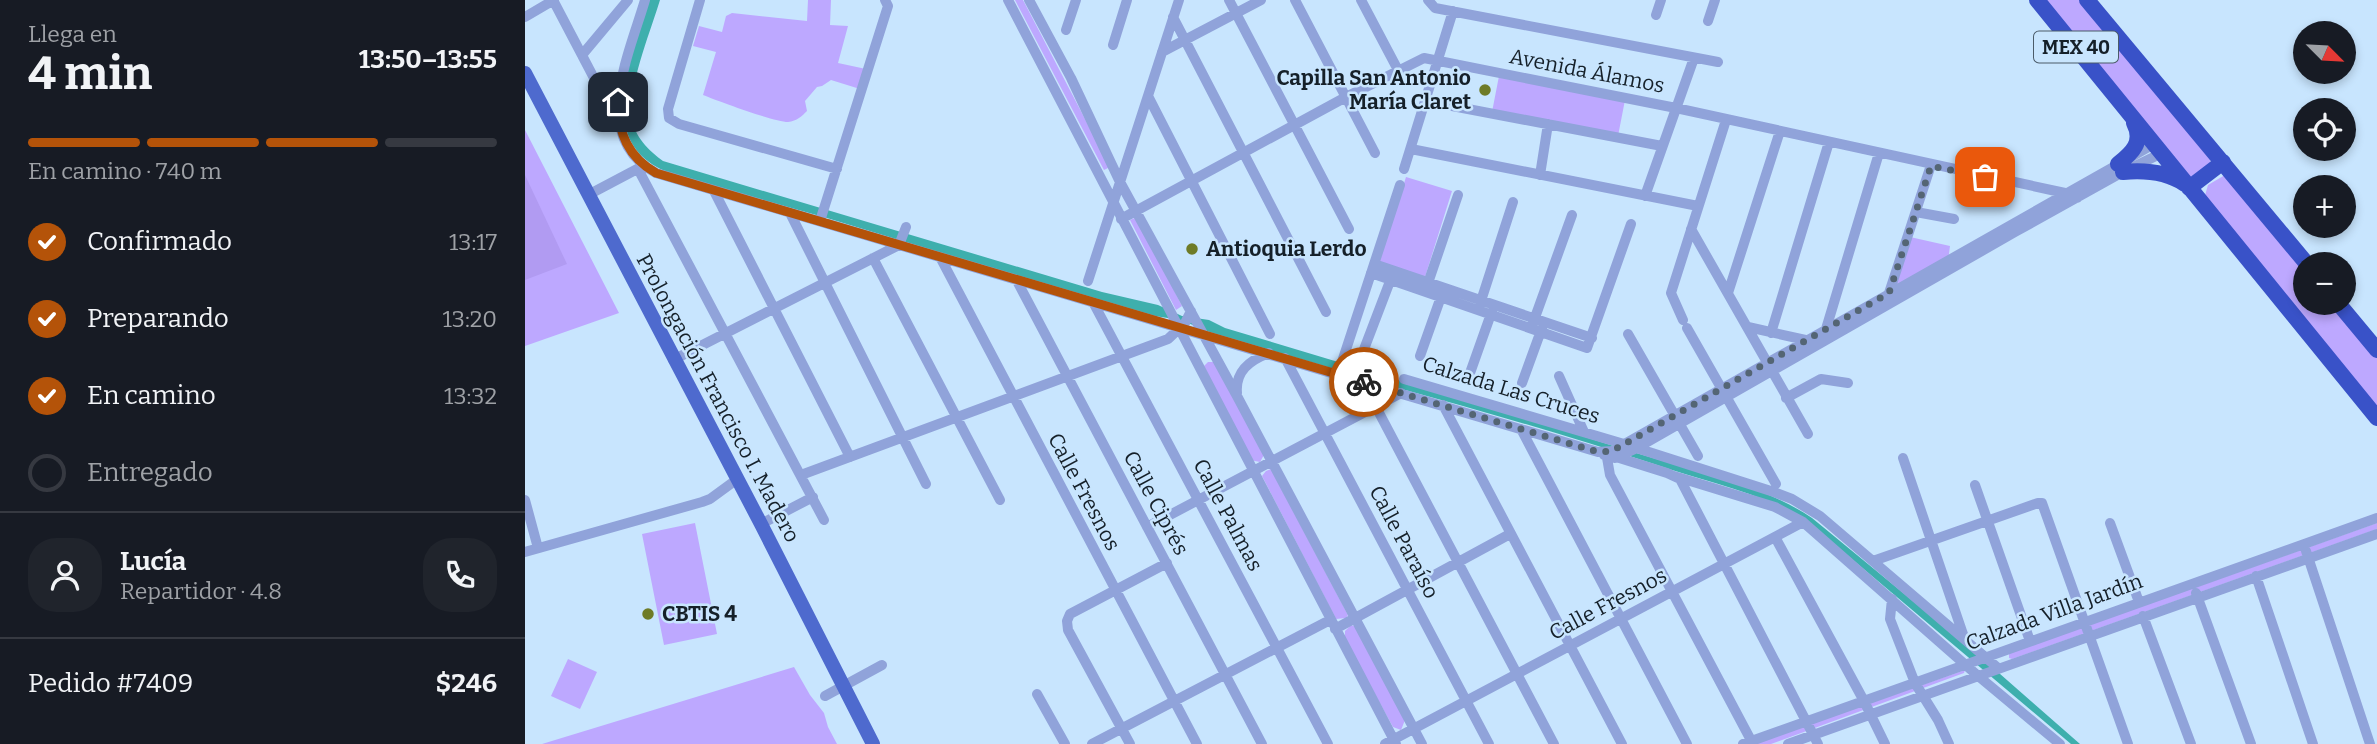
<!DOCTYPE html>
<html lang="es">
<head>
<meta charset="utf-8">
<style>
  body { margin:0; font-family:Bitter,serif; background:#20242c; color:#f1f3f6; height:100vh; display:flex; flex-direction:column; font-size:26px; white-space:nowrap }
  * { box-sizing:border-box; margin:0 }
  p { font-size:23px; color:#9ea1a6 }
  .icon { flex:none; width:38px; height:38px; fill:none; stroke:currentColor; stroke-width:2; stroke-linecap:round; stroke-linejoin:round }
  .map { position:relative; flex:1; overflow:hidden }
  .panel { display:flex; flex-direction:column; background:#171b24; width:525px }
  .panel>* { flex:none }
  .needle { width:46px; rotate:114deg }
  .buttons { position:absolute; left:1768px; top:21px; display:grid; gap:14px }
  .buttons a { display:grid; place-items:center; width:63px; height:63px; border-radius:50%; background:#171b24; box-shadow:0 4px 10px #0003; font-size:35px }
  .pin { position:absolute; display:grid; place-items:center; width:60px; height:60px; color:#fff; margin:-30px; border-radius:14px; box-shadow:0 4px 10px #0006 }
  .courier { position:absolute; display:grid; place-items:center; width:70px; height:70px; margin:-35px; border:5px solid #b45309; border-radius:50%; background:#fff; color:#222; box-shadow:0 2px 9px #0007 }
  .head em { font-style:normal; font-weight:700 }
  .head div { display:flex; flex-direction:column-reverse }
  .head { display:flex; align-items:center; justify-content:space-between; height:119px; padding:0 28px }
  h1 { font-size:46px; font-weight:700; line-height:52px }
  .bar { display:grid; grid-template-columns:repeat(4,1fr); gap:10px 7px; align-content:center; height:84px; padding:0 28px }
  .bar i { height:9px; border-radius:5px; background:#363941 }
  .bar .current { background:#b45309 }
  .bar p { grid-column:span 4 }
  .line { display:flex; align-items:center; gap:18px; padding:0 28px; border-top:2px solid #363941 }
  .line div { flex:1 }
  .round { display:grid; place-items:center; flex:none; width:74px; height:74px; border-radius:28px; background:#20242c }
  ol { padding:0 28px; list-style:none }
  li { display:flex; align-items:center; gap:21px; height:77px }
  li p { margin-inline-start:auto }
  li .icon { padding:7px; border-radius:50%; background:#b45309; color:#fff; stroke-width:4 }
  li:last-child { color:#9ea1a6 }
  li i { width:38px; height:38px; border:4px solid #363941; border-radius:50% }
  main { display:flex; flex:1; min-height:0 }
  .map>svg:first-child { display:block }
  .green { fill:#bda8ff }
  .forest { fill:#b19bf2 }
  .water { fill:#3eafad }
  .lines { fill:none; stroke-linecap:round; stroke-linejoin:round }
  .minor { stroke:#90a3da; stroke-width:10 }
  .major { stroke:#4e6ace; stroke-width:14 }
  .highway { stroke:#3952c8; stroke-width:16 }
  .done { stroke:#546574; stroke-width:7; stroke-dasharray:0 12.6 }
  .route { stroke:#b45309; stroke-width:9 }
  .poi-dot { fill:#6e7b27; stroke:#c8e5fe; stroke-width:2.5 }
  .labels { text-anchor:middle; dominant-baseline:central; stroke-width:5; stroke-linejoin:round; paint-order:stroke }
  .shield { fill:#c8e5fe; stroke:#4b5b69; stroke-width:2 }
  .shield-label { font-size:19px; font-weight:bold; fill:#152029 }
  .street-label { font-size:21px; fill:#152029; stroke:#c8e5fe }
  .poi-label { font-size:21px; font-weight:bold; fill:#152029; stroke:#c8e5fe; text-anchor:start }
</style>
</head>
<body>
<main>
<section class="panel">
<div class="head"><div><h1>4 min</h1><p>Llega en</p></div><em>13:50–13:55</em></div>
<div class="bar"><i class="current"></i><i class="current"></i><i class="current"></i><i></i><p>En camino · 740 m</p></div>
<ol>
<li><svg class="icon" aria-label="check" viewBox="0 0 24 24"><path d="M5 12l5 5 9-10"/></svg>Confirmado<p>13:17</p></li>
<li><svg class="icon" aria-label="check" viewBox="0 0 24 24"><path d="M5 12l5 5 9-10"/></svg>Preparando<p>13:20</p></li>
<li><svg class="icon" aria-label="check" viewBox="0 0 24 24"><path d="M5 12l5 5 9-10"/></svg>En camino<p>13:32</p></li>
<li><i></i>Entregado</li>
</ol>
<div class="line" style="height:126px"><a class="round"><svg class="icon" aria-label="person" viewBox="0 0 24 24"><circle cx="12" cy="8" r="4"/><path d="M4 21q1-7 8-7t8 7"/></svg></a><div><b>Lucía</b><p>Repartidor · 4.8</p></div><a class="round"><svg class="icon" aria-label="phone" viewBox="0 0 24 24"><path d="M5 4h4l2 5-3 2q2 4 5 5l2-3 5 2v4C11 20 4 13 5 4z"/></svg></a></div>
<div class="line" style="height:91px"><div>Pedido #7409</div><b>$246</b></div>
</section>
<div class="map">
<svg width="1852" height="744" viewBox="0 0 1852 744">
  <rect width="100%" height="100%" fill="#c8e5fe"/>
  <path class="green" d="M283,0H306L305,25L323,26L313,63L341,69L335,89L306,80L297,86L292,87L280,101L282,111C277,116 272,121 263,122C249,122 193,101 178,95L191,52L168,46L174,26L197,32L201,16L207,13L282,21Z
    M490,0H498L585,167L579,170Z
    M1515,0H1561L1687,151L1685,163L1666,177H1657Z
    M974,76L1100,100L1093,136L967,112Z
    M0,130L94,313L0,346Z
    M1700,175L1780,264V303H1812L1852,351V421L1679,199L1683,185Z
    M881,177L927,191L900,277L854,263Z
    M612,217L657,306L651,310L605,220Z
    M1385,237L1425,246L1423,261L1367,293Z
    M683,362H689L740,453L735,462L725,460L679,366Z
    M746,469L823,615L821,618L811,619L737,476L741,471Z
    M170,523L192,634L139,645L117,534Z
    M1852,523V529L1487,659L1484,658V653Z
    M826,625L831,627L880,720L876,730L868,727L820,640V631Z
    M43,659L72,672L55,709L26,696Z
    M269,667L285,695L299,713L303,727L312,744H17Z
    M1440,670L1439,673L1246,744H1228Z"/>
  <path class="forest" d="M0,175L42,264L0,280Z"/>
  <path class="water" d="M124,0H135C126,30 102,89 107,118C109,136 124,151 138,161L577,292L633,305L657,316L684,320L700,328C836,369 973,409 1108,452C1168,471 1235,483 1287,518L1450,652L1555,744H1546L1283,522C1236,492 1181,482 1129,464C991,418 848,382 708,342L656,320L623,315L574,301L302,218L153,176C143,172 133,169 124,162C74,126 110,47 124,0Z"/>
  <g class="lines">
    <path class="minor" d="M28,0L91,120
      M120,0C104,55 64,137 131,173L1073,452L1087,451L1629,144
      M175,0L143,109L144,118L154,124L312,169
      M483,0L871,744
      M504,0L546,78L595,182L712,396L897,744
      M704,0L824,229
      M770,0L850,153
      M836,0L873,70
      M903,0L910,8L1193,62
      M1131,15L1136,0
      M0,17L29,0
      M648,17L801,312
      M1183,21L1190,0
      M541,30L551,0
      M588,45L602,0
      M637,52L736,0
      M57,55L103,0
      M623,96L745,334
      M901,101L1137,146
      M886,149L1173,206
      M113,169L299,520
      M879,169L928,11
      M1015,175L1023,124
      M189,191L325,457
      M63,195L116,167
      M1120,196L1169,58
      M1391,212L1429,219
      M265,213L401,484
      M596,219L821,97L899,58L1151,108L1540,193L1552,198
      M295,221L363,6L360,0
      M1166,229L1283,434
      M415,257L672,744
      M348,258L475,500
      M849,264L1067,338
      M846,273L1062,348L1106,224
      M492,281L737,744
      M563,281L654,0
      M902,286L933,195
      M1203,293L1255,131
      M1363,296L1406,165
      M569,304L803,744
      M955,304L988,202
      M1158,320L1146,293L1201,120
      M1008,323L1047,215
      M1223,327L1285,341
      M1162,328L1251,484
      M1301,329L1354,153
      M1246,333L1304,142
      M1103,334L1173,456
      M895,356L917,294
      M760,358L964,744
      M148,360L374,245L381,227
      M945,373L967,311
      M813,374L875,185
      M1034,376L1059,432
      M828,378L867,276
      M879,379L1099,444L1249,492L1267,499L1295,516L1473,668
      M997,383L1017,328
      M712,393C710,371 725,360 744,353
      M1261,398L1296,379L1323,383
      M918,405L1097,744
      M851,407L1029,744
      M996,429L1162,744
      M1081,452L1085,475L1228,744
      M1079,455L1090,458L1112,448L1490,232L1598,172L1637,153
      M1088,456L1142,473L1155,479L1293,744
      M1378,458L1439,637
      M276,475L643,339L660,323L666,311
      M1149,476L1250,507L1278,522L1452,675L1535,744
      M1450,485L1505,641
      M0,500L13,548
      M1585,523L1614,602
      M236,524L288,497
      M622,527L876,393
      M1250,537L1339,701L1360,744
      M1781,551L1845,744
      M0,552L177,502L185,499L211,480
      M1348,561L1513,503H1517L1603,744
      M1731,576L1788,744
      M1671,593L1726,744
      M1367,599L1365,619L1390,683L1413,720L1424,744
      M1618,616L1666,744
      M810,629L985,534
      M512,694L540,744
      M300,696L357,665
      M567,744L805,620
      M605,744L543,630L542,621L545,614L642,563
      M860,744L1278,522
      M1218,744L1852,518
      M1263,744L1852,534"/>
    <path class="major" d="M0,73L236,524L348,744"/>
    <path class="highway" d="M1512,0L1852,418
      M1562,0L1782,264
      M1593,164C1607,153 1619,142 1609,123
      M1598,172C1619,170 1642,172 1660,184
      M1664,188L1698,162
      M1813,303L1852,350"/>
  </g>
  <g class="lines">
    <path class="done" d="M839,382L1073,452L1087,451L1364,293L1406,166L1460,177"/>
    <path class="route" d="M93,102C93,133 103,157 131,173L839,382"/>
  </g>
  <g class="poi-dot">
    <circle cx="960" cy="90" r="7"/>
    <circle cx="667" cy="249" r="7"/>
    <circle cx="123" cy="614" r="7"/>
  </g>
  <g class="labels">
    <rect class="shield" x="1509" y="31.5" width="84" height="31" rx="5"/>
    <g class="shield-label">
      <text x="1551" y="47">MEX 40</text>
    </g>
    <g class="street-label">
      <text transform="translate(1062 71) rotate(11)">Avenida Álamos</text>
      <text transform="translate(986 390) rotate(17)">Calzada Las Cruces</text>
      <text transform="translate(193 398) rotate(62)">Prolongación Francisco I. Madero</text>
      <text transform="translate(559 492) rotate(62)">Calle Fresnos</text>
      <text transform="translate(631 503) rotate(62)">Calle Ciprés</text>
      <text transform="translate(703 515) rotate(62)">Calle Palmas</text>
      <text transform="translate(879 542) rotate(62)">Calle Paraíso</text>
      <text transform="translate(1083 604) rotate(-28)">Calle Fresnos</text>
      <text transform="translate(1529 612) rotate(-20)">Calzada Villa Jardín</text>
    </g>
    <g class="poi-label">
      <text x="946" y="78" text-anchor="end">Capilla San Antonio<tspan x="946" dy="24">María Claret</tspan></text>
      <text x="681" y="249">Antioquia Lerdo</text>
      <text x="137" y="614">CBTIS 4</text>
    </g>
  </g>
</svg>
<div class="buttons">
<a><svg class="needle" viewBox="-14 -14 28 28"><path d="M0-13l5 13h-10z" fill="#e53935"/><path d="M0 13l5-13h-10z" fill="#9ea1a6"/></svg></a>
<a><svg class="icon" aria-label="locate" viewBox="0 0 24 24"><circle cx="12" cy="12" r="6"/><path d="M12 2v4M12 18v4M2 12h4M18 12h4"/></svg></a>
<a>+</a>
<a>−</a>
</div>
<div class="pin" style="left:1460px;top:177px;background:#ea580c"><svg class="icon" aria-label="bag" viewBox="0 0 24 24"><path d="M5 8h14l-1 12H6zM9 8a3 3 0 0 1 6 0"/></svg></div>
<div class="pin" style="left:93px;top:102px;background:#1f2937"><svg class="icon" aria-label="home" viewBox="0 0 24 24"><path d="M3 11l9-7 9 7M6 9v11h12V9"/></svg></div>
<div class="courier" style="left:839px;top:382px"><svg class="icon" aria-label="bike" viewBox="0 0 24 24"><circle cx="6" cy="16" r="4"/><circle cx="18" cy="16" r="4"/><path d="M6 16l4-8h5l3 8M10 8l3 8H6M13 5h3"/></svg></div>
</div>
</main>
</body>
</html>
